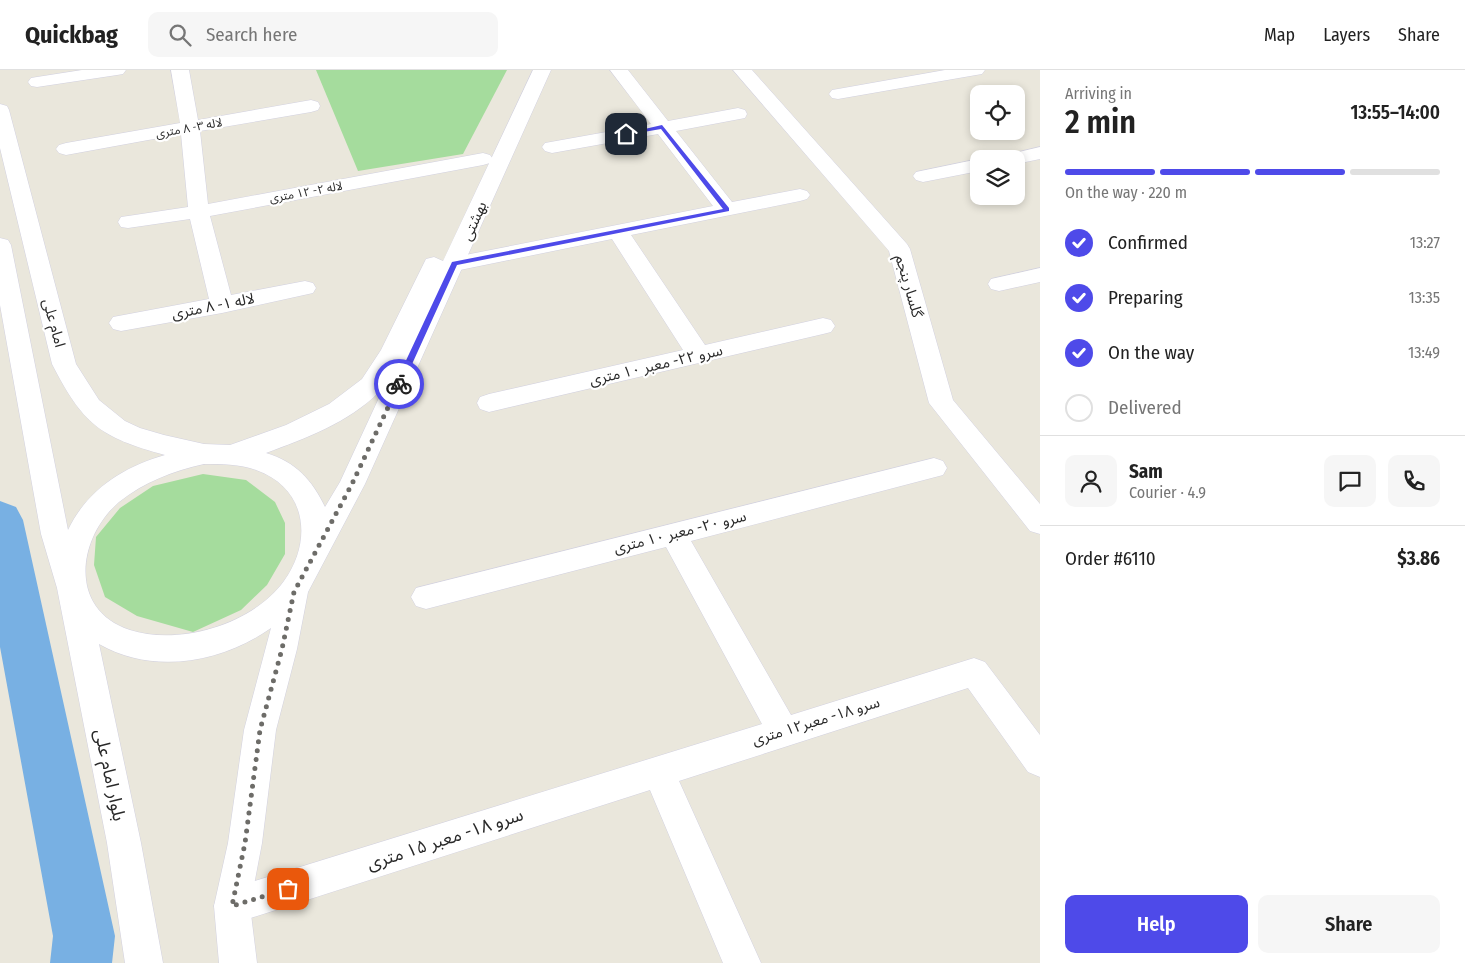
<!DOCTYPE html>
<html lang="en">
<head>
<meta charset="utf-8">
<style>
  body { margin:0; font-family:"Fira Sans Condensed","Noto Sans Arabic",sans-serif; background:#f6f6f6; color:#222; height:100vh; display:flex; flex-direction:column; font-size:19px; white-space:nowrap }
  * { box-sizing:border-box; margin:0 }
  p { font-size:16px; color:#767676 }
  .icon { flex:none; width:28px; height:28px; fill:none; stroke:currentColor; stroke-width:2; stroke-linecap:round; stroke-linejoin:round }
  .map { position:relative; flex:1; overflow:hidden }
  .drawer { display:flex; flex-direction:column; background:#fff; width:425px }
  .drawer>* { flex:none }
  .controls { position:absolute; left:970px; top:15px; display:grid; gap:10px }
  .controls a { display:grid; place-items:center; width:55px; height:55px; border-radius:10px; background:#fff; box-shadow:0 2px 8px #0003; font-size:25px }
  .pin { position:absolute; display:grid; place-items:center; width:42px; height:42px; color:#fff; margin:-21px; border-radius:10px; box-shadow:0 2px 8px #0006 }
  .courier { position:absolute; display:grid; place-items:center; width:50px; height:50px; margin:-25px; border:4px solid #4e4ae9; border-radius:50%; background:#fff; color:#222; box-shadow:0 1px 6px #0007 }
  .summary em { font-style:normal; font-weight:600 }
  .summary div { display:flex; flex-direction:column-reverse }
  .summary { display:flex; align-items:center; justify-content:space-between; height:85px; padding:0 25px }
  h1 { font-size:32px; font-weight:600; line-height:38px }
  .bar { display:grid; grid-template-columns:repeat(4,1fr); gap:8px 5px; align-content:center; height:60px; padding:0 25px }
  .bar i { height:6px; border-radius:4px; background:#e0e0e0 }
  .bar .active { background:#4e4ae9 }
  .bar p { grid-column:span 4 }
  .line { display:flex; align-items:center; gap:12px; padding:0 25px; border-top:1px solid #e0e0e0 }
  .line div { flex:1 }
  .round { display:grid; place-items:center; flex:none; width:52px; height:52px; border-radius:10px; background:#f6f6f6 }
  ol { padding:0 25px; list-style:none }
  li { display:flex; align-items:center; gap:15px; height:55px }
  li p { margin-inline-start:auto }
  li .icon { padding:5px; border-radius:50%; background:#4e4ae9; color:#fff; stroke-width:4 }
  li:last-child { color:#767676 }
  li i { width:28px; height:28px; border:2px solid #e0e0e0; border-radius:50% }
  .action { display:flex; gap:10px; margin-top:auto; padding:10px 25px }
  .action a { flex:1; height:58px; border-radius:10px; background:#4e4ae9; color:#fff; font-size:20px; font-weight:600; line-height:58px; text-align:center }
  .action a+a { background:#f6f6f6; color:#222 }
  header { display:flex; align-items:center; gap:30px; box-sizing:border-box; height:70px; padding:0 25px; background:#fff; border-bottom:1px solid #e0e0e0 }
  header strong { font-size:24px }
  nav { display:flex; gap:28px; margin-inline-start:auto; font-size:18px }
  .search { width:350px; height:45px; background:#f6f6f6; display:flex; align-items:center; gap:12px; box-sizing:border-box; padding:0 18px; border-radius:10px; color:#767676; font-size:19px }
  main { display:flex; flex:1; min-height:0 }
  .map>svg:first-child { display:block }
  .green { fill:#a5dc9d }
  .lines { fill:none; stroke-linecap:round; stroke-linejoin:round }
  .river { fill:#78b0e3; fill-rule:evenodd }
  .minor-casing { stroke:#d2d1e0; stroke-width:1 }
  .tertiary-casing { stroke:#d2d1e0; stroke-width:1 }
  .minor { fill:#fff; fill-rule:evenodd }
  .tertiary { fill:#fff; fill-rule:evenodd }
  .route { fill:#4e4ae9 }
  .done { stroke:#6d6c68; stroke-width:5; stroke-dasharray:0 9 }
  .labels { text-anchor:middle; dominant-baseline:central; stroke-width:4.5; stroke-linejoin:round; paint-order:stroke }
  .far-street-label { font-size:12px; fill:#292929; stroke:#fff }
  .street-label { font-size:15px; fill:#292929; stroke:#fff }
  .near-street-label { font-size:18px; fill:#292929; stroke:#fff }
</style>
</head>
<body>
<header>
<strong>Quickbag</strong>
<div class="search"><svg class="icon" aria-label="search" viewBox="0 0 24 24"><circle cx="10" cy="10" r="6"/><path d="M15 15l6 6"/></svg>Search here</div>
<nav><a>Map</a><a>Layers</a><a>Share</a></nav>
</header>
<main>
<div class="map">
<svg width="1040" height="893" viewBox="0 0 1040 893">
  <rect width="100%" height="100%" fill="#eae7dc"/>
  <path class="green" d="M316,0H507L463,84L358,101Z
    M203,404L246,410L275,432L285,453V484L267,515L241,540L193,562L137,546L105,527L94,495L96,467L120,438L153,416Z"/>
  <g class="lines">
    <path class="river" d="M0,431L16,437L23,450L115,866L112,893H50L53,866L0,577Z"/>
    <g class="minor-casing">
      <path id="minor" d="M82,0H126L123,4L117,5L37,17L31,16L28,12L31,8L37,7Z
        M171,0H189L198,50L311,30L318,32L320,36L318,40L311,42L200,61L208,134L483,83L490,85L493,89L490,93L483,95L210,146L231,225L305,211L313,213L316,218L313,223L222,243L121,261L113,259L109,253L113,247L209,229L190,149L128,158L121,157L118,152L121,147L128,146L188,137L181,64L66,85L59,83L56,79L59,75L66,73L180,53Z
        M610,0H628L668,51L738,38L745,40L747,44L745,48L676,61L732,132L800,119L807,121L810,125L807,129L800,131L631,165L705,275L823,248L831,250L835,256L831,262L823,264L489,342L480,339L477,333L480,327L489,324L683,280L612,169L455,201L447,199L444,194L447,189L455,187L713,136L658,64L552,83L545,81L542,77L545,73L651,54Z
        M945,0H985L982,4L976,5L838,29L832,28L829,24L832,20L838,19Z
        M1040,77V89L1016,94V89H1003L1006,85Z
        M979,89V101L923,112L916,110L913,106L916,102Z
        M1040,198V212L999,221L991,219L988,214L991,209Z
        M934,388L943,391L947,398L943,405L691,471L791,645L974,588L985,592L1040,665V707L1028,702L968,618L679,711L761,893H723L650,720L232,854L219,849L214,836L219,823L232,818L762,654L666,477L426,539L416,536L411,527L416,518Z"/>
    </g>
    <g class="tertiary-casing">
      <path id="tertiary" d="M533,0H551L365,414L308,522L297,579L276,660L262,773L250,836L257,893H219L214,836L228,773L244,660L271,558C221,593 153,605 99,574L141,773L163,893H125L107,773L57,518L41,464L0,235V168L8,170L11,175L68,460C87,420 123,397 165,385C99,367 83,354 52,294L0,78V34L7,36L9,40L76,294L99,330L125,351L140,358L164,365L204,374L230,375L286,355L329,334L362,309L381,280L426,189L434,187L443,191ZM391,302L340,412L325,437C312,410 296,392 266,383C306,368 348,353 379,322C384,317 387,309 391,302ZM204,394C221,394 240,394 256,400C307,418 313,471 284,511C253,554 180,576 130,560C68,540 77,468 119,432C144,412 173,401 204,394Z
        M733,0H752L907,174L910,179L953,330L1040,434V464L1030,461L929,333L889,181Z"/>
    </g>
    <use href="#minor" class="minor"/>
    <use href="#tertiary" class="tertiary"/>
  </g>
  <path class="route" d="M662,55L729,138V141L457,195L403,314L396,315L395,314L452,192L723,139L661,59L626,65L623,64Z"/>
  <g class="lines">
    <path class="done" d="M288,819L232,836L245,773L260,660L282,579L294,522L352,414L399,314"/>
  </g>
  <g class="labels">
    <g class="far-street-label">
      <text transform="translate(189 58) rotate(-10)">لاله ۳- ۸ متری</text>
      <text transform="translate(306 122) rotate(-10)">لاله ۲- ۱۲ متری</text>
    </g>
    <g class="street-label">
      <text transform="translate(474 151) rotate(-66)">بهشتی</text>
      <text transform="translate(909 216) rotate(74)">گلسار پنجم</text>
      <text transform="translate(213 236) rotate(-11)">لاله ۱- ۸ متری</text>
      <text transform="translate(54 253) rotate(75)">امام علی</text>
      <text transform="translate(656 295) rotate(-13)">سرو ۲۲- معبر ۱۰ متری</text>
      <text transform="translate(680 462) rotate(-14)">سرو ۲۰- معبر ۱۰ متری</text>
      <text transform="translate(816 651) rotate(-17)">سرو ۱۸- معبر۱۲ متری</text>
    </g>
    <g class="near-street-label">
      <text transform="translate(110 705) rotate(78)">بلوار امام علی</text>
      <text transform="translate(445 769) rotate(-18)">سرو ۱۸- معبر ۱۵ متری</text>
    </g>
  </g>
</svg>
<div class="controls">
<a><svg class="icon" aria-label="locate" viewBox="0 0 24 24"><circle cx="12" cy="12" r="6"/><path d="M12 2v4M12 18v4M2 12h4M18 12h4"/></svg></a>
<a><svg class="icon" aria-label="layers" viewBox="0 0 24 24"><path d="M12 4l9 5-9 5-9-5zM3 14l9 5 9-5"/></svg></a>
</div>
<div class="pin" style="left:288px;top:819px;background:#ea580c"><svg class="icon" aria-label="bag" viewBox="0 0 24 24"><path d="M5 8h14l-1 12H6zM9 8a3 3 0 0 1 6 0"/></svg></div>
<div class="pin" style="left:626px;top:64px;background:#1f2937"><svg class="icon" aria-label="home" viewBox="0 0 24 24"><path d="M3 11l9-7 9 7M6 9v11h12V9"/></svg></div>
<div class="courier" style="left:399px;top:314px"><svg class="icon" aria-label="bike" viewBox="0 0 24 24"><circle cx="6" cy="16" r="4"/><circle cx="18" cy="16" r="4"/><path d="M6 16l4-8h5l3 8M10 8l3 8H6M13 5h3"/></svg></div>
</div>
<section class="drawer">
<div class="summary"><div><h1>2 min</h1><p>Arriving in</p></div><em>13:55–14:00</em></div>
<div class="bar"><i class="active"></i><i class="active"></i><i class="active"></i><i></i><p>On the way · 220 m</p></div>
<ol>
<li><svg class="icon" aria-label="check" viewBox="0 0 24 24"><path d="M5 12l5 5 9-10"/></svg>Confirmed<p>13:27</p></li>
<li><svg class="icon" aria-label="check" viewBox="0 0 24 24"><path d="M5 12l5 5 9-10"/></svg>Preparing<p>13:35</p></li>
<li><svg class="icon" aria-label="check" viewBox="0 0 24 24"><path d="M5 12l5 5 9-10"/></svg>On the way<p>13:49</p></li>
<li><i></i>Delivered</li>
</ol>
<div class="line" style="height:90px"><a class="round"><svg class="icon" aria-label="person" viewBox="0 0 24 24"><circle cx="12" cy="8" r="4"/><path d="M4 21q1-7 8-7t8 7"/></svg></a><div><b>Sam</b><p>Courier · 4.9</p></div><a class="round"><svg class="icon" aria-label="chat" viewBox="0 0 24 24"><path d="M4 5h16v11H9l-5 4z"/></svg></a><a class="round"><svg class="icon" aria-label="phone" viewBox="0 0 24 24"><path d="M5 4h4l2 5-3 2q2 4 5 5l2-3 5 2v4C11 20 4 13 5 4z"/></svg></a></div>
<div class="line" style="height:65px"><div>Order #6110</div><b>$3.86</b></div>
<div class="action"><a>Help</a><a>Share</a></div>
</section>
</main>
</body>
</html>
